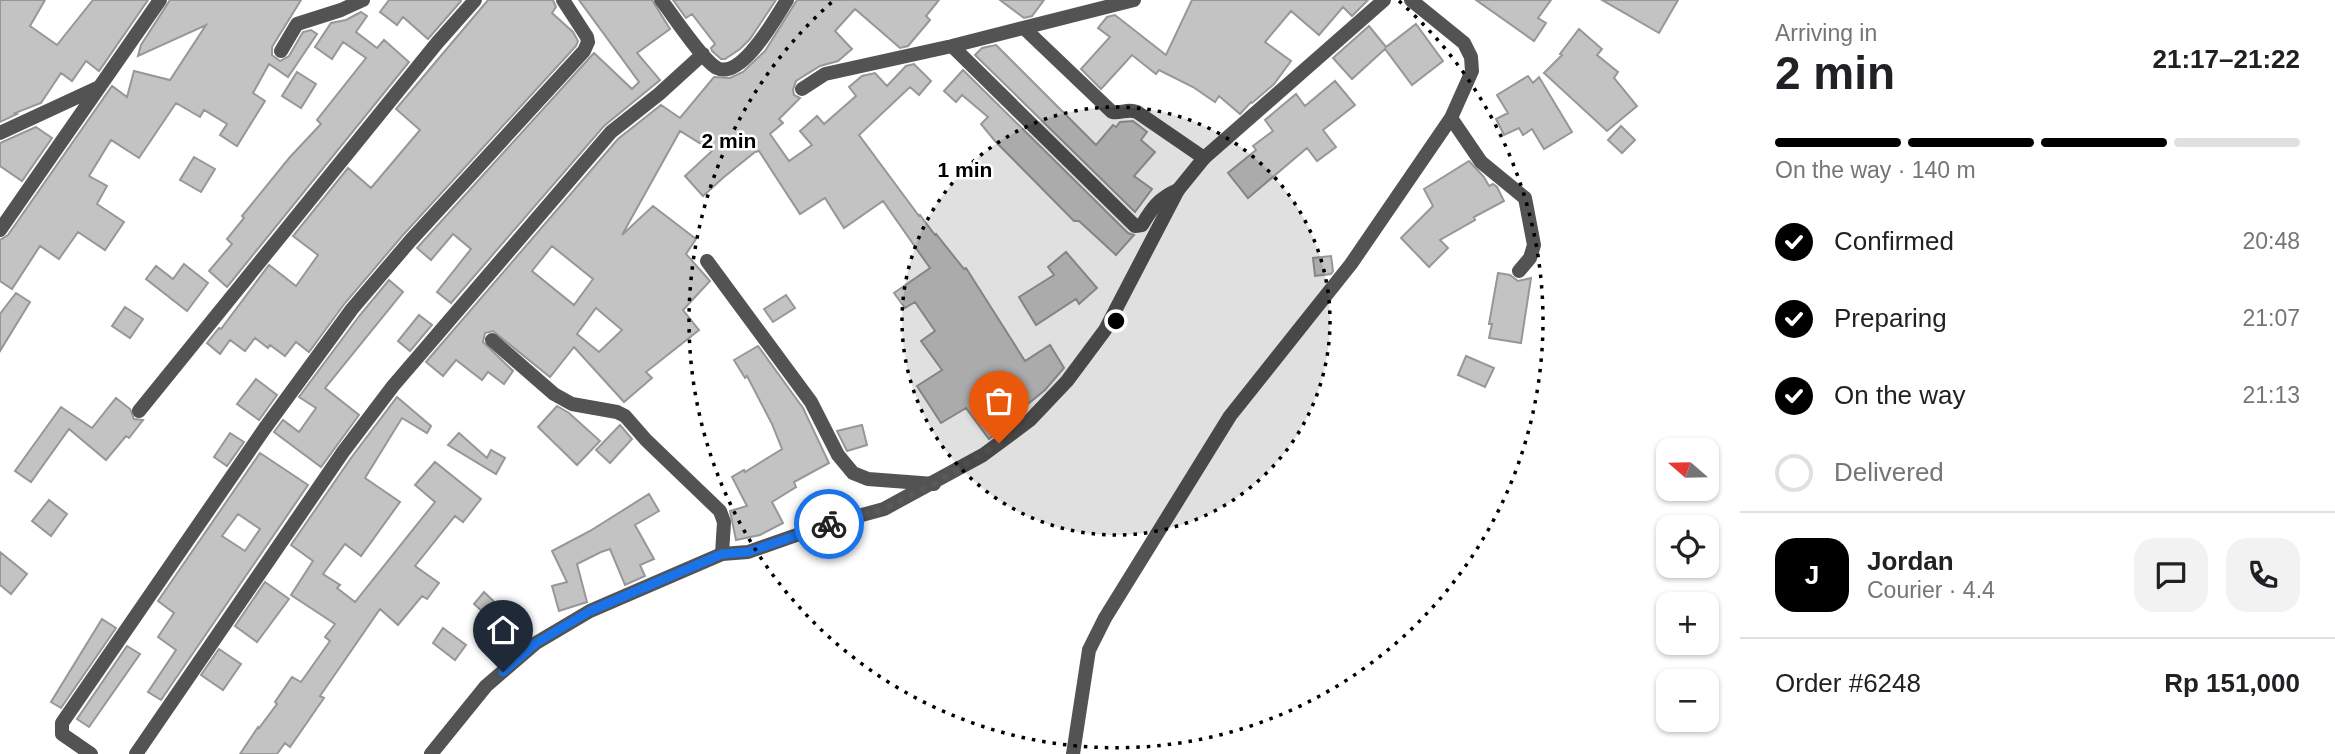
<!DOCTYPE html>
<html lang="en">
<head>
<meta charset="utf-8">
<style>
  body { margin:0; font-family:Helvetica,sans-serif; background:#f2f2f2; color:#202124; height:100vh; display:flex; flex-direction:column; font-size:26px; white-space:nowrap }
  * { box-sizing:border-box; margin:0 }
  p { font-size:23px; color:#757577 }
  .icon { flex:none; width:38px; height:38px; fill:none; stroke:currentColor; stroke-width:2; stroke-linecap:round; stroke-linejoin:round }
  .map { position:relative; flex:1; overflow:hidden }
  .side { display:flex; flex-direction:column; background:#fff; width:595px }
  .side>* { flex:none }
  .needle { width:46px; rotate:290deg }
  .tools { position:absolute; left:1656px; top:438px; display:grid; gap:14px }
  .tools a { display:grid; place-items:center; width:63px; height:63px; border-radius:14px; background:#fff; box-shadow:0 2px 5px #0004; font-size:35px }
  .pin { position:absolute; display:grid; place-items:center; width:60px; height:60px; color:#fff; margin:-72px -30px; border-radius:50% 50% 50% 0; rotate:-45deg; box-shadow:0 0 7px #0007 }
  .pin .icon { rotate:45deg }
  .courier { position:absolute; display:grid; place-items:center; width:70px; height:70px; margin:-35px; border:5px solid #1a73e8; border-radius:50%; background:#fff; color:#222; box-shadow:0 2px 9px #0007 }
  .overview em { font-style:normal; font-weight:700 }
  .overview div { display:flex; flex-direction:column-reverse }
  .overview { display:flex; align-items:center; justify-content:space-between; height:119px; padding:0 35px }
  h1 { font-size:46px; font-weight:700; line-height:52px }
  .bar { display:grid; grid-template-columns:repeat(4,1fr); gap:10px 7px; align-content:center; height:84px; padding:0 35px }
  .bar i { height:9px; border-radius:5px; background:#e0e0e0 }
  .bar .selected { background:#000 }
  .bar p { grid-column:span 4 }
  .line { display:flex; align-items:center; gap:18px; padding:0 35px; border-top:2px solid #e0e0e0 }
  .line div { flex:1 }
  .round { display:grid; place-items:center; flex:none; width:74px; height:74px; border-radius:21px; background:#f2f2f2 }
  ol { padding:0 35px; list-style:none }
  li { display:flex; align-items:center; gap:21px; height:77px }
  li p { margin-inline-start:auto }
  li .icon { padding:7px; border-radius:50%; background:#000; color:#fff; stroke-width:4 }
  li:last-child { color:#757577 }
  li i { width:38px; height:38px; border:4px solid #e0e0e0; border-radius:50% }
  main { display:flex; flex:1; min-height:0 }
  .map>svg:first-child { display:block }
  .building { fill:#c3c3c3; stroke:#979797; stroke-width:2; fill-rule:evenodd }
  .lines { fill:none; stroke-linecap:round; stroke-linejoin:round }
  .minor { stroke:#535353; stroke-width:14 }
  .tertiary { stroke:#535353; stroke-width:14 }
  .done { stroke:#595959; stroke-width:7; stroke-dasharray:0 12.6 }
  .route { stroke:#1a73e8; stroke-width:9 }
  .ring { fill:none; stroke:#000; stroke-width:3.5; stroke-dasharray:3.5 7 }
  .centre { fill:#000; stroke:#fff; stroke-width:3.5 }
  .ring-label { font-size:21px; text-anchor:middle; font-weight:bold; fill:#000; stroke:#fff; stroke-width:5; stroke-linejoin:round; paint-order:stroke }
</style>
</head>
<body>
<main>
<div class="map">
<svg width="1740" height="754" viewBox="0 0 1740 754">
  <rect width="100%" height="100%" fill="#fff"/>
  <path class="building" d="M0,0H45L30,26L57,45L93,0H148L99,71L86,61L72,81L61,73L41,103L15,113L17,114L0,122Z
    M170,0H301L272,47V55L280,61L289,56L303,32L311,30L317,34L288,77L269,64L253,93L265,101L237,146L220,135L227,124L204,110L200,117L176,103L139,158L111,140L89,176L107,186L97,204L124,222L105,250L78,232L59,259L40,246L12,289L0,281V240L8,235L112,86L127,97L134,71L170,80L206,25L138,56L141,45Z
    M389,0H460L461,1L428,39L403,17L397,25L380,12Z
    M488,0H553L556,7L552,13L573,32L578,41L576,46L403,235L345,303L309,352L296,342L285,356L270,345L268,348L255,338L245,351L230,340L220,354L207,343L219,328L221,329L269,265L296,286L318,255L293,236L348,168L371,188L420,130L396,109Z
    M579,0H652L670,29L637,53L660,80L604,126L451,303L437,292L471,249L453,234L431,260L417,248L594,53L632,89L639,82Z
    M673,0H776L750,39L740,49L725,59H721L712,51L711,48L715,44L692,14L686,18Z
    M797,0H939L926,16L930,20L908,46L900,48L855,9L835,31L852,49L838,61L820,66L796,81L793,90L794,95L800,98L779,119L783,123L770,134L789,161L812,145L800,131L817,116L824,124L856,96L849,87L862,76L875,73L887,86L906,66L914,64L931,81L919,95L910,87L859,135L919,216L920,215L935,235L936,234L964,269L966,268L1025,361L1050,345L1064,368L1045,390L1007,421L1009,424L989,439L966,408L941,423L917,386L942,370L921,341L935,331L915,302L905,308L894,293L930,268L883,201L844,228L825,198L800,214L759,151L755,152L724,177L703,196L685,176L712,151L680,131L622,235L653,206L696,239L686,254L710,281L683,310L699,330L646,372L652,378L624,402L574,347L550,377L493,331L485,333L483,342L513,371L504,384L488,372L482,380L456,360L443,376L426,362L618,139L661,105L680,118L714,77L730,78L743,72L765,51ZM552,246L593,279L574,305L532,271ZM596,308L622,330L599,352L577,334Z
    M1000,0H1044L1032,16L1024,18Z
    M1192,0H1368L1352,16L1343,7L1319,35L1291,11L1265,42L1291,61L1274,84L1252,103L1251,102L1240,114L1219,96L1215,102L1193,87L1159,70L1156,74L1132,55L1101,89L1081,69L1110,37L1098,28L1107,17L1115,15L1166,55Z
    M1476,0H1551L1538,18L1546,23L1534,41Z
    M1602,0H1678L1659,33Z
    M361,12L367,16L356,32L377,48L384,40L409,62L227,287L209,271L232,244L227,239L244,218L242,216L290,157L321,124L317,120L366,58L343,42L332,59L315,47L331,23L346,20Z
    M1416,24L1443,61L1412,85L1385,49L1352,79L1333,58L1369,26L1386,47Z
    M1579,29L1602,49L1597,55L1618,72L1614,78L1637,106L1607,131L1544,73L1562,55L1560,54Z
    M996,45L1096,145L1113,125L1116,127L1120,122L1133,121L1147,132L1141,140L1155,152L1134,176L1152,189L1135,212L975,55L982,48Z
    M963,70L1128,233L1134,235L1116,255L1079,221H1074L995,141L981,124L988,117L962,95L956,102L944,91Z
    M297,72L316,84L301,108L282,96Z
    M1528,76L1533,83L1539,77L1572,132L1544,149L1532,129L1523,135L1519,128L1504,135L1496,119L1508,113L1497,95Z
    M1335,81L1355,105L1323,130L1336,147L1317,161L1307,148L1248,198L1228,173L1256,150L1253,146L1273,131L1265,120L1296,94L1305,106Z
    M1621,126L1635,140L1622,153L1608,140Z
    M36,127L52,138L22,181L0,166V143Z
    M194,157L215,169L201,192L180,180Z
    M1469,161L1484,177L1489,186L1493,184L1497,187L1504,201L1474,217L1475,220L1440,240L1448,248L1429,267L1401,238L1433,206L1424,189Z
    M1066,252L1097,288L1079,304L1076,299L1036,325L1019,297L1054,275L1048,267Z
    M1331,256L1333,271L1331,274L1315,276L1313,258Z
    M184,264L208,283L187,311L146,279L156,266L173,279Z
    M1498,273L1510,275L1518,281L1531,278L1521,343L1489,338L1492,324H1489Z
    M389,280L403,292L325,388L359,415L321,467L274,432L283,420L299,432L316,408L299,397L360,315Z
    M16,293L30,302L0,351V314Z
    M786,295L795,308L773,322L764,309Z
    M125,307L143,319L130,338L112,326Z
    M419,315L432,325L410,351L398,341Z
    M758,346L803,408L829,463L794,482L796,487L772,502L783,523L760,535L736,540L730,511L747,506L732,477L744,470L745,472L782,449L772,424L747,376L745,378L734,360Z
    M1466,356L1494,368L1485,387L1458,375Z
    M256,379L277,395L259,420L237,404Z
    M397,397L431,426L427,433L402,418L365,478L400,502L361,556L345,544L323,574L340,585L337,588L355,602L435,502L415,485L435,462L481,499L463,522L455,516L415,566L439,583L427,599L422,596L398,625L380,609L320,696L324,698L290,747L285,743L277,754H240L258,727L259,728L277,704L275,702L292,677L301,682L330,641L325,637L335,624L291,595L313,561L291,545L351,458Z
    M116,398L130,409L134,419L143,420L129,438L126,436L106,460L69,429L31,482L15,471L61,407L92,428Z
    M557,406L569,413L600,441L577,465L538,427Z
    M620,425L632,439L610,463L596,450Z
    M862,425L867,445L847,451L837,431Z
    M230,433L244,442L227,466L214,457Z
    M459,433L487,458L491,450L505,458L496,474L448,445Z
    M260,453L308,485L161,700L148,692L176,650L158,637L174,613L158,601ZM238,514L260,529L245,551L222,536Z
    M649,494L659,511L635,525L654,559L640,565L645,576L625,585L610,549L601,552L577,564L587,602L559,611L552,586L567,582L552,551L590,531Z
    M49,500L67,514L51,536L32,521Z
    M0,552L27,574L11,594L0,585Z
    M265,582L289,599L257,642L235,626Z
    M484,592L505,612L495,623L474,604Z
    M102,619L116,628L61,708L51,702Z
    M443,628L466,645L455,660L433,643Z
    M127,646L140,654L89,727L77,719Z
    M219,649L241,664L223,690L201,675Z"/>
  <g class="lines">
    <path class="minor" d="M661,0C673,15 702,60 717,68C742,80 776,17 787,0
      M1025,29L1112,112C1121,114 1127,108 1137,112L1204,158
      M952,46L1135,226L1142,225C1152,208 1159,198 1178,190
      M281,51L297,24L341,10L363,0
      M802,89L825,74L952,46L1134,0
      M1451,118L1481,162L1525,198L1534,245L1530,258L1519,271
      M0,133L97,88
      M0,230L160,0
      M707,261L811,402L838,455L853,473L868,479L934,484
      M492,340L554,394L572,404L617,412L625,416L646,440L720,511L724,522L722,554
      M139,411L437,43L475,0
      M91,754L62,734V723L265,428L352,309L410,241L584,51L588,42L587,37L563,0
      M136,754L343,452L393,386L611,132L659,94L703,54
      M1073,754L1089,650L1105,618L1230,416L1351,264L1451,118L1472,71L1471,57L1464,43L1411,0"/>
    <path class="tertiary" d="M431,754L486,686L536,643L590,611L722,554L748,552L825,525L884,509L983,455L1030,420L1067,381L1105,330L1178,190L1204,158L1384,0"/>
  </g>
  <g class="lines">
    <path class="done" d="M829,524L884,509L934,484L999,443"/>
    <path class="route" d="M503,672L536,643L590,611L722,554L748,552L829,524"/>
  </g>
  <circle cx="1116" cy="321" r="214" fill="#000" fill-opacity=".12"/>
  <g class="ring">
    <circle cx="1116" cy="321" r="214"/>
    <path d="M1399 1A427 427 0 1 1 833 1"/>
  </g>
  <circle cx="1116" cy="321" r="10" class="centre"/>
  <g class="ring-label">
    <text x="729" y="148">2 min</text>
    <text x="965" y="177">1 min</text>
  </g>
</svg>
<div class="tools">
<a><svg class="needle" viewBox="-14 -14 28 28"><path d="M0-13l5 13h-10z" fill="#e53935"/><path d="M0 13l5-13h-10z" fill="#757577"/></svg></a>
<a><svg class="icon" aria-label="locate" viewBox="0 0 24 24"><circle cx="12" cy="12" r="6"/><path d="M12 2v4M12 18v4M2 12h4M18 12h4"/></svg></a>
<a>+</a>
<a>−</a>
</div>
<div class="pin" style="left:999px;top:443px;background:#ea580c"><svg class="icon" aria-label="bag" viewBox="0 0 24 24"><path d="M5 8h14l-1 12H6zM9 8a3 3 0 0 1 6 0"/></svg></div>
<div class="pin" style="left:503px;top:672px;background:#1f2937"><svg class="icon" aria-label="home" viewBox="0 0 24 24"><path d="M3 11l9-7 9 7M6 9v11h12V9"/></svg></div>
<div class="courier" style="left:829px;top:524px"><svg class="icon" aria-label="bike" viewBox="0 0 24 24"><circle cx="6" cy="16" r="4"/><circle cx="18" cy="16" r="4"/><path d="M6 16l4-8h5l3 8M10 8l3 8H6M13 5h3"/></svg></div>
</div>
<section class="side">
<div class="overview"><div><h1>2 min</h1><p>Arriving in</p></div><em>21:17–21:22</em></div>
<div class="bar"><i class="selected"></i><i class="selected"></i><i class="selected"></i><i></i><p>On the way · 140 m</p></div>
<ol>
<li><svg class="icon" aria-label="check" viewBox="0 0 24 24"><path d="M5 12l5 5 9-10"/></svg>Confirmed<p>20:48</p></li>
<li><svg class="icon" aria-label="check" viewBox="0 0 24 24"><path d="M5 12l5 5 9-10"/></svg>Preparing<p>21:07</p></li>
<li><svg class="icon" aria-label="check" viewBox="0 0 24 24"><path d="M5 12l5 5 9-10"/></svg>On the way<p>21:13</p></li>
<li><i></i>Delivered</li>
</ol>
<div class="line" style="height:126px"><b class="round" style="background:#000;color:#fff">J</b><div><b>Jordan</b><p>Courier · 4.4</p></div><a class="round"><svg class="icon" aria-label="chat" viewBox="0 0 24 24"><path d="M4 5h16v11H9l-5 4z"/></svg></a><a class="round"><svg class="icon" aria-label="phone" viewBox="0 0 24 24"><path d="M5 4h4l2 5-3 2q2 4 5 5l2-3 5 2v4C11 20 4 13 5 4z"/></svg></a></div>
<div class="line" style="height:91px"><div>Order #6248</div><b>Rp 151,000</b></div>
</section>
</main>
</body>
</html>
